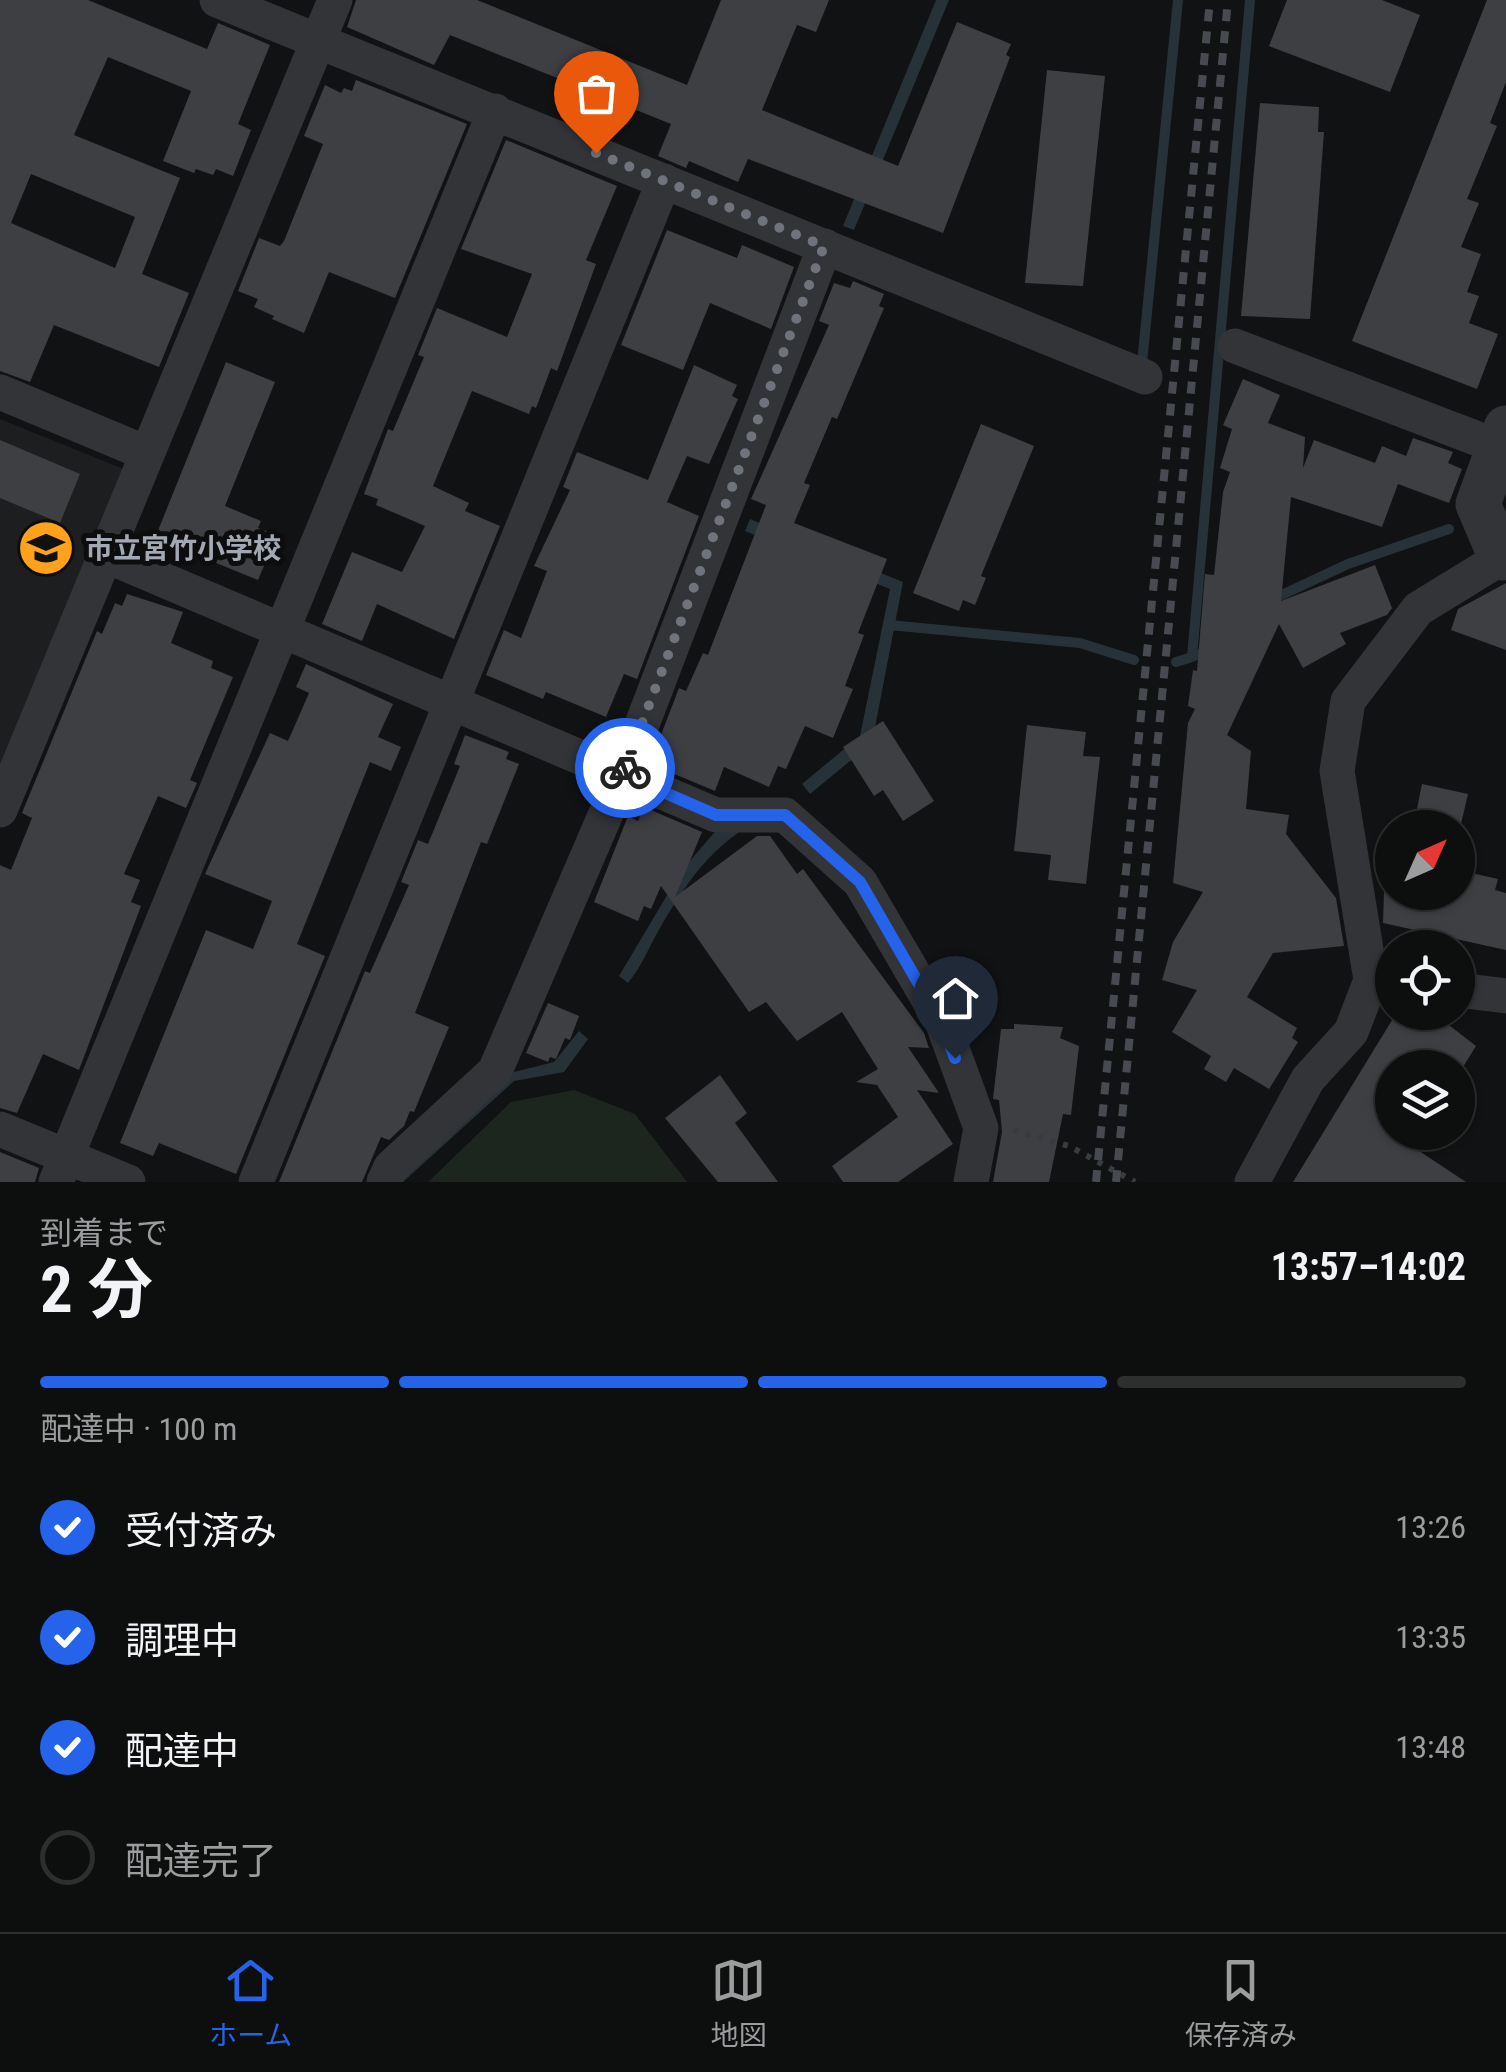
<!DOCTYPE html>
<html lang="ja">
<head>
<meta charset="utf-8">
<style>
  body { margin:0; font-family:"Roboto Condensed","Noto Sans JP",sans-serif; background:#1b1c1c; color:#f1f3f6; height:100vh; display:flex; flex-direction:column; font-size:38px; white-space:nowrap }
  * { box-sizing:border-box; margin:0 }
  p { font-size:32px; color:#9a9c9e }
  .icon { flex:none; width:55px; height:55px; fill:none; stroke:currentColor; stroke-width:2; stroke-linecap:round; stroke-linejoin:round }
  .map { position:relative; height:1182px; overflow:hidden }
  .panel { display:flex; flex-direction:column; background:#0d0e0e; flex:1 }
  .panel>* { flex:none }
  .needle { width:65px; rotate:45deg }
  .buttons { position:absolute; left:1375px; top:810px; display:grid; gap:20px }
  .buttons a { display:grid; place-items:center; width:100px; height:100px; border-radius:50%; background:#0d0e0e; box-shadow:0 2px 8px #0004,0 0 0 2px #2d2e2e; font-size:50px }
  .pin { position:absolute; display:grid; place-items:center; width:85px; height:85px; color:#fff; margin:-102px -42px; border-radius:50% 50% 50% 0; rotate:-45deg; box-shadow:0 0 10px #0007 }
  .pin .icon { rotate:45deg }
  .courier { position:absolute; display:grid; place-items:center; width:100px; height:100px; margin:-50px; border:8px solid #2563eb; border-radius:50%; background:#fff; color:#222; box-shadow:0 2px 12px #0007 }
  .head em { font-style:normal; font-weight:700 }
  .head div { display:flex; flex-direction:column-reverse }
  .head { display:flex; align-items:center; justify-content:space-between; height:170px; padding:0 40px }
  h1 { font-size:65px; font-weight:700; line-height:75px }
  .bar { display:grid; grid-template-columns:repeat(4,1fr); gap:15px 10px; align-content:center; height:120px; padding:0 40px }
  .bar i { height:12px; border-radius:8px; background:#2d2e2e }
  .bar .current { background:#2563eb }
  .bar p { grid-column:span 4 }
  ol { padding:0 40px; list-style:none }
  li { display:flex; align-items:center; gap:30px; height:110px }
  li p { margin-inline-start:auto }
  li .icon { padding:10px; border-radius:50%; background:#2563eb; color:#fff; stroke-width:4 }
  li:last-child { color:#9a9c9e }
  li i { width:55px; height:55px; border:5px solid #2d2e2e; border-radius:50% }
  .tabs { display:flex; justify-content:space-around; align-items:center; height:140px; border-top:2px solid #2d2e2e; background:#0d0e0e; font-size:28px; color:#9a9c9e }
  .tabs a { display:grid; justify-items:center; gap:5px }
  .tabs .current { color:#2563eb }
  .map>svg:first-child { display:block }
  .built { fill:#1d1e20 }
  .green { fill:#1d261e }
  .water { fill:#273238 }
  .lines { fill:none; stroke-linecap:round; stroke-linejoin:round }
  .stream { stroke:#273238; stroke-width:10 }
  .building { fill:#3d3f43; fill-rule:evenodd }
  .path { stroke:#383b40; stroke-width:6; stroke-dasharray:5 8; stroke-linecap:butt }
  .minor { stroke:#323438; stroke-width:35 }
  .tertiary { stroke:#323438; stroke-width:45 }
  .rail { stroke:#474a50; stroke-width:8; stroke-dasharray:12 10; stroke-linecap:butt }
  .done { stroke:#6f747c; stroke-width:10; stroke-dasharray:0 18 }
  .route { stroke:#2563eb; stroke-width:12 }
  .labels { text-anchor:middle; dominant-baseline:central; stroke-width:10; stroke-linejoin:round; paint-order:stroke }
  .poi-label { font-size:28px; font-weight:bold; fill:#a2a9b5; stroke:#0d0d0e; text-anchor:start }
</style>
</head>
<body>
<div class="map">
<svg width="1506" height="1182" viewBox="0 0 1506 1182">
  <rect width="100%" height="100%" fill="#111213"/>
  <path class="built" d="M0,419L126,470L0,767Z"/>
  <path class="green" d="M574,1090L635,1114L687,1182H428L511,1102Z"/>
  <path class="water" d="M936,0H949L854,230L843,226Z
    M750,519L903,582L872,743L810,794L802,784L860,736L890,589L745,531Z
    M760,820C713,843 686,883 660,928C649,947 642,966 628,983L619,976L682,870L719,827Z
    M579,1031L588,1039L564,1072L514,1081L403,1182H392L510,1073L554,1062Z"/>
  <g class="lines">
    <path class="stream" d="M1142,363L1178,0
      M1273,599L1348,564L1449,529
      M889,625L1080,643L1134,660
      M1210,649L1192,657L1250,0
      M1176,662L1192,657"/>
  </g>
  <path class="building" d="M0,0H88L207,49L218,23L270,45L238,124L251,130L233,176L216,169L213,175L196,169L194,173L163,161L191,91L108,57L74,135L180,178L142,274L189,293L159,367L54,325L30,382L0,371ZM31,174L135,217L115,268L11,223Z
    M356,0H477L687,85L721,0H829L816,32L797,25L762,110L898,166L957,22L1011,44L1006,55L1010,57L943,233L748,159L738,182L689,161L686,168L658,156L671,124L450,35L434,65L347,27Z
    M1287,0H1382L1420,15L1390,92L1269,46Z
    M1487,0H1506V82L1490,123L1497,126L1467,199L1479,203L1461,247L1481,254L1467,292L1479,296L1469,323L1498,334L1477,389L1352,341Z
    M1047,70L1105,76L1083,286L1025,283Z
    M356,80L467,124L395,298L329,272L304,333L272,319L274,316L254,307L258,299L238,291L259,238L280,246L284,241L323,144L304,136L325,85L341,93L344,88L352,91Z
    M1260,103L1319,107L1318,132H1324L1310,319L1241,316Z
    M506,140L617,186L586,260L596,264L557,371L551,368L536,408L532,406L529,414L472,391L433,486L469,503L465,511L500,526L454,639L377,604L362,641L322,624L352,552L402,572L425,526L376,505L378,499L364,494L388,429L393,431L424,357L418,355L437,308L507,337L532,274L461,249Z
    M667,230L737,258L742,245L794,267L771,329L710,303L683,370L621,345Z
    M853,281L884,294L879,306L884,308L837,419L832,417L804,483L810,485L794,523L887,559L858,633L864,635L845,686L853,689L833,738L805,726L786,769L778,766L769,787L724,767L715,791L660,768L664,758L654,753L679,688L686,691L703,653L708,655L766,505L751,499L829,325L819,321L834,283L850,288Z
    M226,362L275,382L225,506L261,521L258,528L277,535L258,580L155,538Z
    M694,365L737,385L732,396L738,399L709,464L687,456L667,502L699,516L637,679L624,674L606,717L546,692L543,699L486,675L504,630L521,638L547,571L534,566L570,490L563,487L577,452L648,480Z
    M1243,379L1280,395L1268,423L1305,437L1303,468L1314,440L1375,463L1382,446L1406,456L1413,438L1453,452L1448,463L1462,469L1449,503L1398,484L1382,527L1291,497L1281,601L1375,565L1392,608L1387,615L1340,633L1346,644L1303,668L1279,624L1227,735L1251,751L1246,809L1289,815L1286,834L1336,898L1344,946L1273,953L1247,997L1297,1028L1292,1038L1298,1042L1269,1089L1234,1068L1226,1082L1204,1069L1211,1056L1172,1032L1197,990L1162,980L1173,942L1203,892L1173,883L1188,723L1195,709L1188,706L1193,670L1197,671L1205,574L1214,575L1223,492L1230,472L1220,468L1232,429L1223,425Z
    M981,424L1034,446L981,576L986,578L975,605L963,600L959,611L913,593Z
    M0,440L80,474L60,523L0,498Z
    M1506,583V650L1451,630L1458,609Z
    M127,594L183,612L171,643L213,661L211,668L233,677L190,780L197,783L186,808L158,796L124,874L140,880L131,902L141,906L79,1070L43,1054L17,1113L0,1108V865L11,870L32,818L22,813L97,631L102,634L115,603L122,606Z
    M306,664L393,704L378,737L401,747L391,771L370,762L297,944L325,956L236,1174L159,1143L153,1156L120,1143L206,930L253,949L272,901L205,874L270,733L288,741L309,693L296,687Z
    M883,721L934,801L903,821L883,790L874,796L843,747Z
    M1027,725L1086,732L1083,756L1100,757L1086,884L1048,880L1051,855L1014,851Z
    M465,735L509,752L506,759L519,764L487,844L481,842L415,1013L449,1027L414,1112L410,1111L404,1126L389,1140L381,1137L362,1182H279L365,971L370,973L409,885L401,882L418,840L428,844L460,766L454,764Z
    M1422,784L1468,794L1460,828H1413Z
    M644,807L702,832L675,897L757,836H770L797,874L803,869L924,1033L929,1048L908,1047L939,1093L917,1090L953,1144L898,1182H843L832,1166L898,1117L877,1085L856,1082L878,1069L842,1012L797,1041L766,1002L749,1012L661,886L651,909L644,906L638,921L594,902L628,816L638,821Z
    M1458,870L1498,879L1495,890L1506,893V950L1383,923L1384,892H1458Z
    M548,1003L579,1016L570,1040L565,1038L556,1059L550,1057L548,1062L526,1053Z
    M1397,1012H1432L1476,1046L1458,1075V1068H1392V1133L1466,1182H1293Z
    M1014,1024L1063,1027L1060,1038L1079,1046L1071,1115L1063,1114L1049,1182H993L1002,1132L999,1100L993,1099L1001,1029H1014Z
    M720,1075L747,1113L735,1123L778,1182H718L665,1118Z
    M0,1152L39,1168L35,1182H0Z"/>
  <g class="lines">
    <path class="path" d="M1013,1130L1069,1146L1135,1182"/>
    <path class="minor" d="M217,0L1145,377
      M1235,346L1499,447
      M0,392L146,453
      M107,556L716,815H785L860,882L943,1024L981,1128L971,1182
      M0,810L335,0
      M1458,990L1506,996
      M0,1129L128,1182
      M56,1182L495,111
      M256,1182L664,181
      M384,1182L391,1167L495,1071L623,774L825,246
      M1252,1182L1308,1079L1351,1032L1371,980L1337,771L1348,701L1418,609L1506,555"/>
    <path class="tertiary" d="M1501,558L1478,504L1506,428"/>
    <path class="rail" d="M1096,1182L1210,0
      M1116,1182L1228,0"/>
  </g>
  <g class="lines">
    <path class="done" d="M596,153L824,246L625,768"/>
    <path class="route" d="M625,768L622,774L716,815H785L860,882L942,1024L955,1058"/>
  </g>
  <defs>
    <g id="school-disc" transform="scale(2.875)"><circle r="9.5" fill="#fea21e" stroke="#0d0d0e"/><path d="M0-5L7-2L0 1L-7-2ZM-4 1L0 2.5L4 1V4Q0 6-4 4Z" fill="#111"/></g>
  </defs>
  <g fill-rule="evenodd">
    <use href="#school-disc" x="46" y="548"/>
  </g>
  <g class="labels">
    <g class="poi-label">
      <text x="85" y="548">市立宮竹小学校</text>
    </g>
  </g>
</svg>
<div class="buttons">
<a><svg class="needle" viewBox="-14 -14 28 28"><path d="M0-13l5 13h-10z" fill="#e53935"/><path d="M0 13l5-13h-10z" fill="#9a9c9e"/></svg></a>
<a><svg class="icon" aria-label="locate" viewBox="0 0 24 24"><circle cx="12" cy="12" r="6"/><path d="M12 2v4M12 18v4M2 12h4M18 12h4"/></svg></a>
<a><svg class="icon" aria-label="layers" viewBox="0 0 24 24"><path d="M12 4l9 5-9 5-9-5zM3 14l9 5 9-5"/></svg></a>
</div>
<div class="pin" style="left:596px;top:153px;background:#ea580c"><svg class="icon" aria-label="bag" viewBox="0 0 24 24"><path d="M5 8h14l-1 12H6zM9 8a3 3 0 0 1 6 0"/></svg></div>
<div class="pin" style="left:955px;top:1058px;background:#1f2937"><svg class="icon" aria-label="home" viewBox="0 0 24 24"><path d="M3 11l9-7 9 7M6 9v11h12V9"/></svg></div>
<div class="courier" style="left:625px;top:768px"><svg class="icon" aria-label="bike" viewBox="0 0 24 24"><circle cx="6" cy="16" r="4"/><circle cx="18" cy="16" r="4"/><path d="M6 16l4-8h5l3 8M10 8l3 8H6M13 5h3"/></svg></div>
</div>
<section class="panel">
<div class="head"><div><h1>2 分</h1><p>到着まで</p></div><em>13:57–14:02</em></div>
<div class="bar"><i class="current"></i><i class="current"></i><i class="current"></i><i></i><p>配達中 · 100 m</p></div>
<ol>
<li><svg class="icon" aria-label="check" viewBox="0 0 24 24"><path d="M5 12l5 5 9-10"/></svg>受付済み<p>13:26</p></li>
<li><svg class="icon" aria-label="check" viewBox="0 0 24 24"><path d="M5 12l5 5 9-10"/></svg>調理中<p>13:35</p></li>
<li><svg class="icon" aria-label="check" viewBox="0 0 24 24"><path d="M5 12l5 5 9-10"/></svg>配達中<p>13:48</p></li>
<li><i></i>配達完了</li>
</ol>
</section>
<nav class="tabs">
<a class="current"><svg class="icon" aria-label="home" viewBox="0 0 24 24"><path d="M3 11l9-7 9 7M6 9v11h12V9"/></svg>ホーム</a>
<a><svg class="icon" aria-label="map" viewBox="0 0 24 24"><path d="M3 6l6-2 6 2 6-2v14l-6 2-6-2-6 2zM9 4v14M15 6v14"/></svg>地図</a>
<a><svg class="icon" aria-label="saved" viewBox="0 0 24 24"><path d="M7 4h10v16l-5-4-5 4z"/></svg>保存済み</a>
</nav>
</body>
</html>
